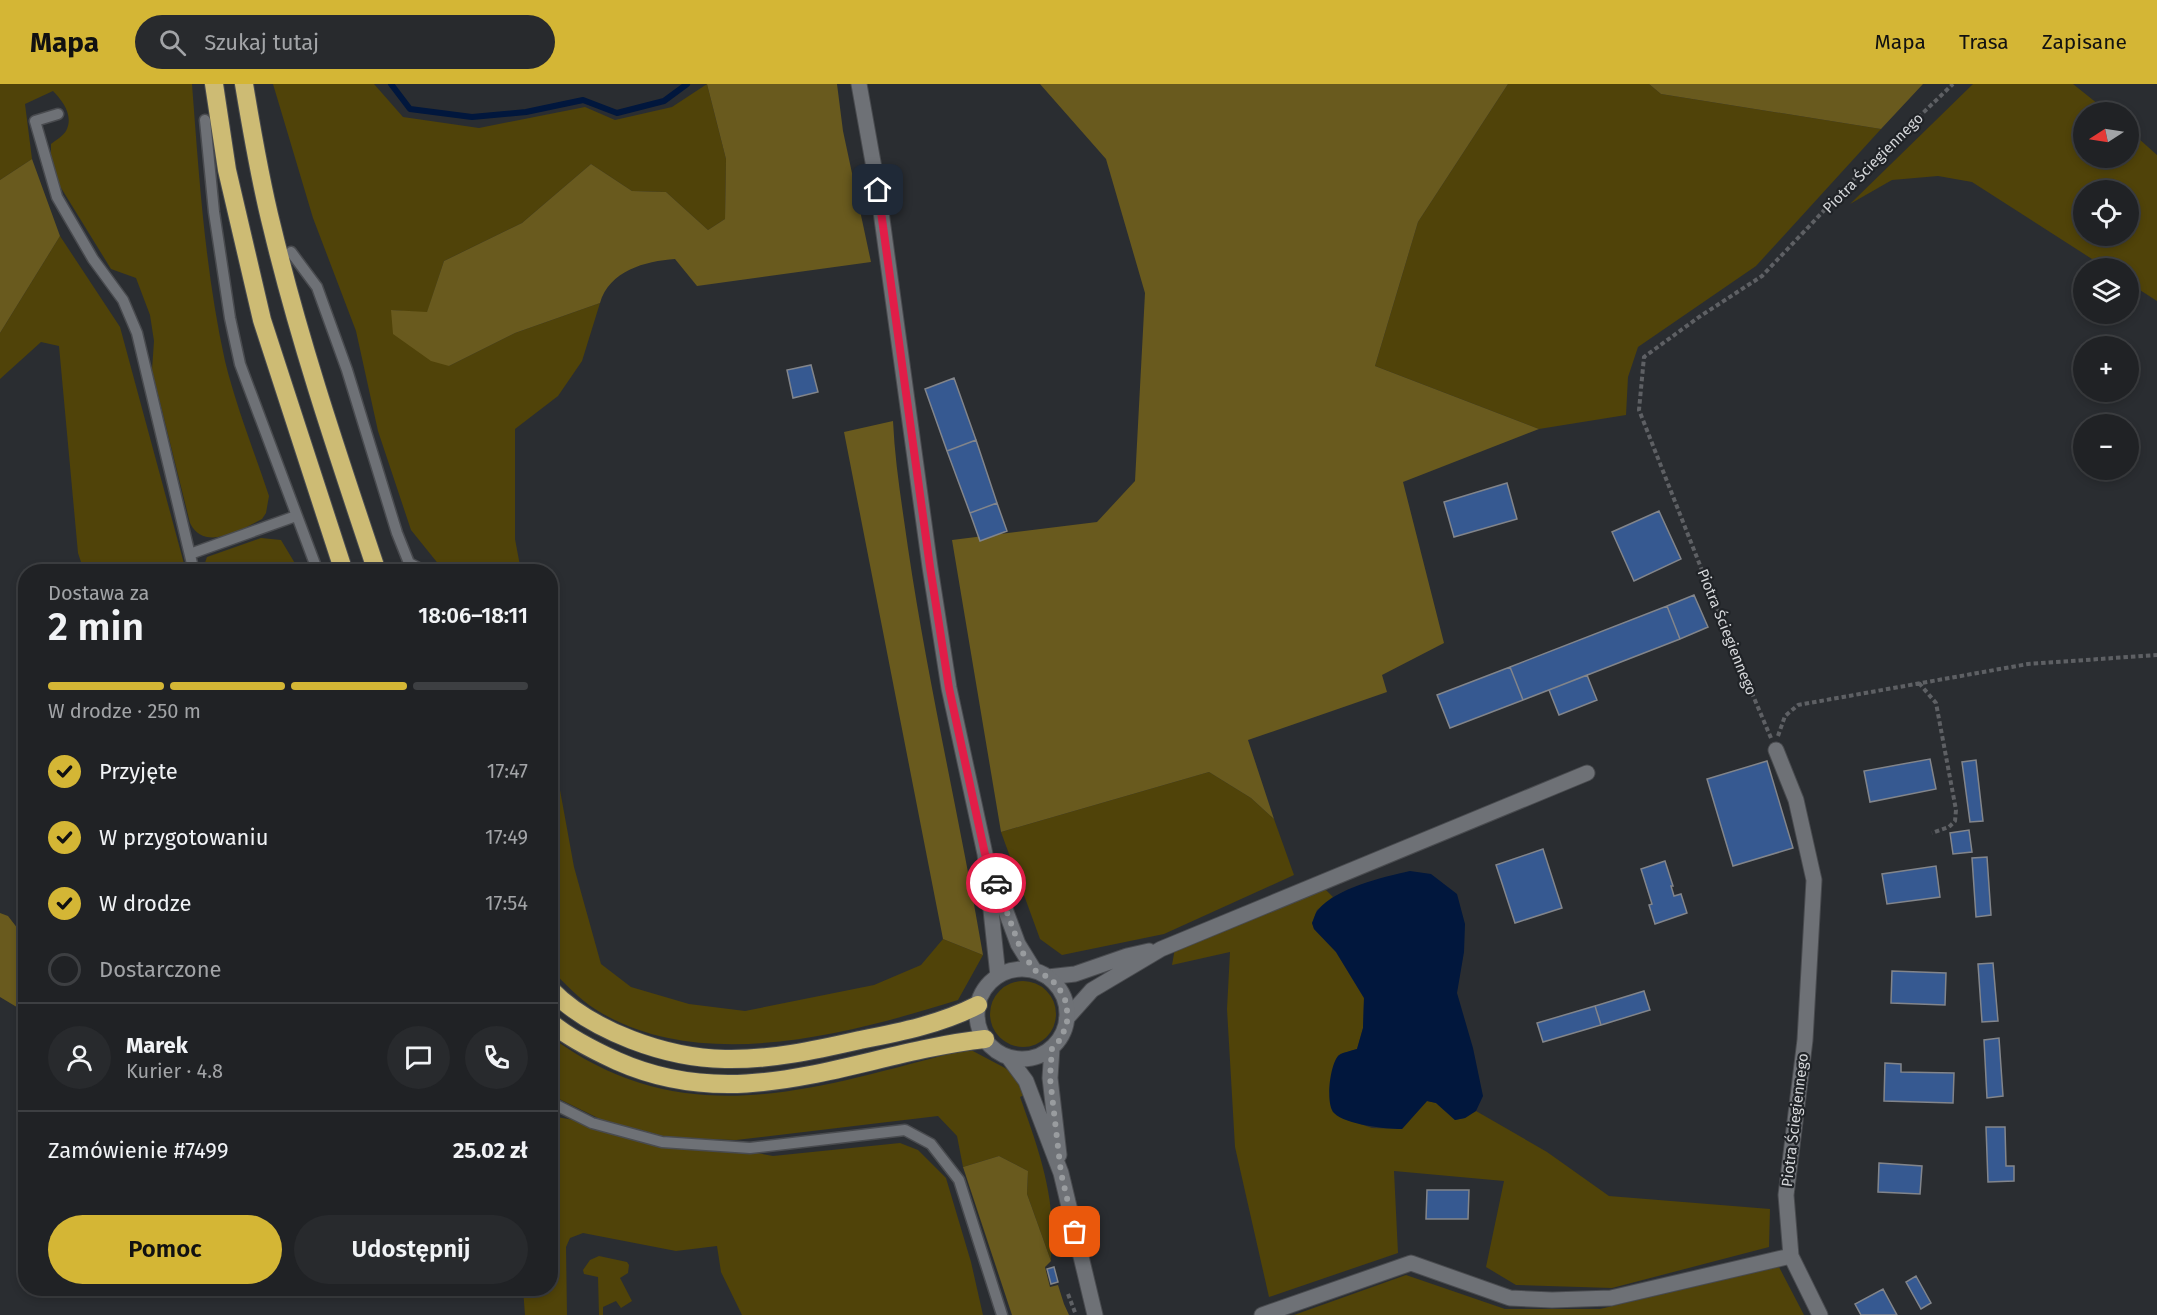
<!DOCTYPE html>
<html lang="pl">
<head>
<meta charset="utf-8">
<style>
  body { margin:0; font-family:"Fira Sans",sans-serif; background:#282a2d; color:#f1f3f6; height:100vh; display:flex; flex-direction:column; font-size:22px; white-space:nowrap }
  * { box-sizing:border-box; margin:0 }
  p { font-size:20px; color:#a2a4a7 }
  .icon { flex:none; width:33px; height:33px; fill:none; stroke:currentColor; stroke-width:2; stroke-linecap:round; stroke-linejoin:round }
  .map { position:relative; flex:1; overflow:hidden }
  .sheet { position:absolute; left:18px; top:480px; width:540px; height:732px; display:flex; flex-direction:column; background:#202225; border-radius:24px; box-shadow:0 3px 9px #0003,0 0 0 2px #3d3f42 }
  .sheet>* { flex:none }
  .needle { width:39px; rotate:258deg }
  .tools { position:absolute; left:2073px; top:18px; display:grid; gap:12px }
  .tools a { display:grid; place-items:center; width:66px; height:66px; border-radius:50%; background:#202225; box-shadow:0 3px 9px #0003,0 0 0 2px #3d3f42; font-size:30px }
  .pin { position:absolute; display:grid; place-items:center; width:51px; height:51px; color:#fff; margin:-26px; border-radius:12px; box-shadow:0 3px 9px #0006 }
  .courier { position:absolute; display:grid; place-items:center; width:60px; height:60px; margin:-30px; border:4px solid #e11d48; border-radius:50%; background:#fff; color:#222; box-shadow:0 2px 8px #0007 }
  .overview em { font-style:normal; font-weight:600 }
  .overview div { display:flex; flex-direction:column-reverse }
  .overview { display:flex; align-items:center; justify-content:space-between; height:102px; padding:0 30px }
  h1 { font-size:39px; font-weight:600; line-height:45px }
  .bar { display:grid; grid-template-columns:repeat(4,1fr); gap:9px 6px; align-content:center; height:72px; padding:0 30px }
  .bar i { height:8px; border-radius:4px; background:#3d3f42 }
  .bar .on { background:#d4b635 }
  .bar p { grid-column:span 4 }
  .line { display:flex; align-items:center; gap:15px; padding:0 30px; border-top:2px solid #3d3f42 }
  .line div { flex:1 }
  .round { display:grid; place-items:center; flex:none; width:63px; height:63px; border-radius:32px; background:#282a2d }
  ol { padding:0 30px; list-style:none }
  li { display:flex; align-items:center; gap:18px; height:66px }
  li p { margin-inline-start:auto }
  li .icon { padding:6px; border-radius:50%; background:#d4b635; color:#111; stroke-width:4 }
  li:last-child { color:#a2a4a7 }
  li i { width:33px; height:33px; border:3px solid #3d3f42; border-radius:50% }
  .action { display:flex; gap:12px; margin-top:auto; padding:12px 30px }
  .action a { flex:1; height:69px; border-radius:36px; background:#d4b635; color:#111; font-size:24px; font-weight:600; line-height:69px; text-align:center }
  .action a+a { background:#282a2d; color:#f1f3f6 }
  header { display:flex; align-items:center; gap:36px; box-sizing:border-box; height:84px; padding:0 30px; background:#d4b635; color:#111 }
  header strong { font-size:28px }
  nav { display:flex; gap:33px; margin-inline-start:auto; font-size:21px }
  .search { width:420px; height:54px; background:#282a2d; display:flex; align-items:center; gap:15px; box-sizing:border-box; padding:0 21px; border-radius:33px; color:#a2a4a7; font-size:22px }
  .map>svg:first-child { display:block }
  .green { fill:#504309; fill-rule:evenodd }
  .forest { fill:#695a1e }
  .water { fill:#01173d }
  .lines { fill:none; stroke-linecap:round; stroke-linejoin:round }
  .stream { stroke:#01173d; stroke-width:6 }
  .building { fill:#365991; stroke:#82858b; stroke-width:1.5 }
  .lane-casing { stroke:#494b4f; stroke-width:13 }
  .street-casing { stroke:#494b4f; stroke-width:17 }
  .secondary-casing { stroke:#494b4f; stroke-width:17 }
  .highway-casing { stroke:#494b4f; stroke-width:20 }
  .path { stroke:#5e6064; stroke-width:4; stroke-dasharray:4.5 3; stroke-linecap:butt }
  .lane { stroke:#6e7176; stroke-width:10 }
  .street { stroke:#6e7176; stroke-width:15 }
  .secondary { stroke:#6e7176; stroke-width:15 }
  .highway { stroke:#cdbb74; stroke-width:18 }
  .done { stroke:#999c9f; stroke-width:6; stroke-dasharray:0 10.8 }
  .route { stroke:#e11d48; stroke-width:8 }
  .labels { text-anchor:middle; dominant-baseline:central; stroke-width:4.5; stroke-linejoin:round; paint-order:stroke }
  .street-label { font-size:15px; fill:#d5d7da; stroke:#202327 }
</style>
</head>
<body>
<header>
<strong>Mapa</strong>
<div class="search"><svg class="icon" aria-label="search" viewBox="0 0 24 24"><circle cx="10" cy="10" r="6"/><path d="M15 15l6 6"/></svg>Szukaj tutaj</div>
<nav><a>Mapa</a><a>Trasa</a><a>Zapisane</a></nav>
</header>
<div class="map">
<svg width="2157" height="1231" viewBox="0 0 2157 1231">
  <rect width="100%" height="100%" fill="#2a2d31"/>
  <path class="green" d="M0,0H192C199,92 205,186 225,277C236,322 254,367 269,412L266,429L262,435C241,446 204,468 190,439L152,286L154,257L150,231L136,194L111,185L58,99L51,71V60C56,56 63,52 66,47C74,32 63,17 53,7L25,20L32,75L0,96Z
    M273,0H374L403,33L479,44L585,23L615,36L672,23L707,0L726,75L725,135L708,146L666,108L632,107L591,80L522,139L444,177L427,229L391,226L449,282L515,249L600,219L582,277L558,312L515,345V455L521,487H450L440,482L411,446L378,347L356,247L313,134Z
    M1508,0H1649L1661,10L1881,45L1756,182L1638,263L1628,293L1626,331L1539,345L1375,282L1418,138Z
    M1973,0H2073L2108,28H2084V74H2128L2129,46L2157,71V217L2129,199L2128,184H2106L1972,98L1938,92L1892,96L1850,120ZM2084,106H2128V152H2084Z
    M60,152L120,243L186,487H84L78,469L59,262L41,258L0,295V249Z
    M261,454L281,456L296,481V487H202L207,473Z
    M550,651L574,783L601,880L631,903L689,920L745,927L874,901L921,881L943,855L983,871L958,916C849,950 699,991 595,925C579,915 565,899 551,886Z
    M1209,688L1251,714L1274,735L1294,791L1164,850L1062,871L1040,855L1001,748Z
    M1323,803L1333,813L1317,826L1312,839L1314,845L1336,868L1364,914L1363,944L1357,965L1340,970L1343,1034L1372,1044L1402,1045L1427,1017L1436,1019L1455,1036L1465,1034L1476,1027L1547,1068L1609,1112L1770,1125L1769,1163L1612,1204L1516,1201L1486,1183L1504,1097L1394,1087L1398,1169L1269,1213L1235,1063L1227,925L1230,868L1172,881L1175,864Z
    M990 930a33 33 0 1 1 66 0a33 33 0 1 1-66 0Z
    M551,953C685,1052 815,1004 960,967L971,966L1005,984L1012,989L1026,1010L1020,1013C1035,1055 1050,1096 1052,1140C1053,1152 1051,1165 1051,1177L1027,1110L1028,1087L999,1072L963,1083L957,1052L938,1032L736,1056L679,1054L773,1072L900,1059L918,1066L946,1094L971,1178L983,1231H742L721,1188L717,1162L676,1167L583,1149L570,1154L566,1163L567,1231H525L523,1205L550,1204L551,1032L660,1051L602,1036L551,1011Z
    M599,1172L627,1178L629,1181L628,1189L620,1194L632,1217L621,1224L616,1217L603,1223V1231H599L598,1193L584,1190L583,1186L590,1176Z
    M1779,1183L1804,1231H1294L1406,1191L1505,1225H1600Z"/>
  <path class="forest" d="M707,0H837L843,47L871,178L697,202L675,175C645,177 609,187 600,219L515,249L449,282L431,277L393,250L391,226L427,228L444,177L522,139L591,80L632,107L666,108L708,146L725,135L726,75Z
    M1040,0H1508L1418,138L1375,282L1539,345L1403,398L1444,559L1382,591L1387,608L1248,656L1274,735L1251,714L1209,688L1001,748L952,456L1097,438L1135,397L1145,209L1106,75Z
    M1649,0H1923L1881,45L1661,10Z
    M32,75L60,152L0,249V96Z
    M893,337C895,380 902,421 908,464C928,600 960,735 983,871L943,855L844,348Z
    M0,829L8,832L25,854V928L0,913Z
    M999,1072L1028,1087L1027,1110L1051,1177L1045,1183L1050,1203L1058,1201L1064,1220L1069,1231H1012L963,1083Z"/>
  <path class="water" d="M1410,787L1431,790L1457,810L1465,840L1464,868L1457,909L1473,964L1483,1012L1476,1027L1465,1034L1455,1036L1436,1019L1427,1017L1402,1045C1386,1045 1346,1041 1334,1029C1325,1020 1330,979 1339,971C1344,968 1351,967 1357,965L1363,944L1364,914L1336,868L1314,845L1312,839C1314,835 1315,829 1318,826C1336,804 1383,793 1410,787Z"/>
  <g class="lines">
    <path class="stream" d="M391,0L410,25L472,33L526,28L583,16L617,29L664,17L687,0"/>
  </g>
  <path class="building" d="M811,281L818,308L793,314L787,286Z
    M954,294L976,356L947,367L925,305Z
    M976,356L997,419L970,429L947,367Z
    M1507,399L1517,435L1454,453L1444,418Z
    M997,419L1007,447L980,457L970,429Z
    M1659,427L1681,475L1634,497L1612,448Z
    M1694,511L1708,543L1680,555L1667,522Z
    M1667,522L1680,555L1523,616L1510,583Z
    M1510,583L1523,616L1450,644L1437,611Z
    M1587,591L1597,616L1559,631L1549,606Z
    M1930,675L1936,705L1870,718L1864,687Z
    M1976,676L1983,737L1970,738L1962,678Z
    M1767,677L1793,764L1733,782L1707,695Z
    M1969,746L1972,768L1953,770L1950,749Z
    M1543,765L1562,824L1515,839L1496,781Z
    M1987,773L1991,831L1976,833L1972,774Z
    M1665,777L1673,802H1671L1674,812L1681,810L1687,829L1655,840L1649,821L1652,820L1641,785Z
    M1936,782L1940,813L1887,820L1882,790Z
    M1993,879L1998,937L1982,938L1978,880Z
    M1892,887L1946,889L1945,921L1891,919Z
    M1644,907L1650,926L1601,941L1595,922Z
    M1595,922L1601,941L1543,958L1537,939Z
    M1999,954L2003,1012L1987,1014L1984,956Z
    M1885,979L1901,980V988L1954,989L1953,1019L1884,1017Z
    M1986,1043H2005L2006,1082H2014V1097L1988,1098Z
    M1879,1079L1922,1082L1920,1110L1878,1108Z
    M1427,1106H1469L1468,1135H1426Z
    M1054,1183L1058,1198L1051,1200L1047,1185Z
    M1916,1192L1931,1219L1921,1225L1906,1198Z
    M1883,1205L1897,1231H1861L1855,1220Z"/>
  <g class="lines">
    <g class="lane-casing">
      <path id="lane" d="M58,30L35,37L57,113L93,175L123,216L137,249L194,488
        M205,36L214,128L230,234L240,280L318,488
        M291,168L317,203L347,286L397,449L409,479L426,488
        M190,470L296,432
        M550,1018L592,1039L662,1058L750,1064L905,1046L931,1060L959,1096L1002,1231"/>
    </g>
    <g class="street-casing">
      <path id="street" d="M1776,666L1796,716L1814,796L1805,956L1786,1111L1791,1172L1820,1231
        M1048,893L1075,890L1127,872L1149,867
        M1067,934L1092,906L1161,865L1587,689
        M1262,1231L1411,1179L1510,1214L1552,1216L1611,1214L1791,1172"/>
    </g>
    <g class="secondary-casing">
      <path id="secondary" d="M859,0L878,106L930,483L949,604L985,770L998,892
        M991,787L1018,860L1034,886
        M977 930a45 45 0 1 1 90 0a45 45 0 1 1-90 0Z
        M1052,964L1050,994L1059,1071
        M1009,974L1026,997L1061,1089L1095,1231"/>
    </g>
    <g class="highway-casing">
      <path id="highway" d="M214,0L227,86L262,236L344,488
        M244,0C252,48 260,96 272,143C300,260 339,374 377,488
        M550,905C592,948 667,974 725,975C771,976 816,966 860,956C901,948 941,940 978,921
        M550,938C570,955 595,967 617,977C745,1034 858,969 985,955"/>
    </g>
    <path class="path" d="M1919,599L1936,619L1956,726L1955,737L1949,743L1932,749
      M1778,652L1785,632L1798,621L2028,580L2157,571
      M1771,654L1729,555L1639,326L1644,273L1699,233L1762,192L1852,97L1953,0
      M1068,1210L1076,1231"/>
    <use href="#lane" class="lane"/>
    <use href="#street" class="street"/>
    <use href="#secondary" class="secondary"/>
    <use href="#highway" class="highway"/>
  </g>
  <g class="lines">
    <path class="done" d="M996,799L1021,866L1034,886L1048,893L1058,902L1067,920V940L1060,956L1052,964L1050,994L1061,1089L1075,1148"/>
    <path class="route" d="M878,106L930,483L949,604L985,770L996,799"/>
  </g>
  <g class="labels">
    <g class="street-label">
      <text transform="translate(1873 79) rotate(-45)">Piotra Ściegiennego</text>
      <text transform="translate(1727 548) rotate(68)">Piotra Ściegiennego</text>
      <text transform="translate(1795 1036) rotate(-83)">Piotra Ściegiennego</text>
    </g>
  </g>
</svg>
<div class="tools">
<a><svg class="needle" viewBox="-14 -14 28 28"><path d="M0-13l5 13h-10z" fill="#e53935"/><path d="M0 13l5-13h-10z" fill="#a2a4a7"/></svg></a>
<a><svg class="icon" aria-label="locate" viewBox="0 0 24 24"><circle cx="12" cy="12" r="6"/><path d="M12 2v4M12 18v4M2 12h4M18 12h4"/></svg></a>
<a><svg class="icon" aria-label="layers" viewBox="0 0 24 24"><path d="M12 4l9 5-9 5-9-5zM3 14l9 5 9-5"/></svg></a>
<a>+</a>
<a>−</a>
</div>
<div class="pin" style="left:1075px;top:1148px;background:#ea580c"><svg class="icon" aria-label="bag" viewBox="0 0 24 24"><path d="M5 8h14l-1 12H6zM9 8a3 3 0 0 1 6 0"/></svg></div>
<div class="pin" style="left:878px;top:106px;background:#1f2937"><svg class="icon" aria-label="home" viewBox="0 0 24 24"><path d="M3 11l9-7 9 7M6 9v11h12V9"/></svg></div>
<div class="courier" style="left:996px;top:799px"><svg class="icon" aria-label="car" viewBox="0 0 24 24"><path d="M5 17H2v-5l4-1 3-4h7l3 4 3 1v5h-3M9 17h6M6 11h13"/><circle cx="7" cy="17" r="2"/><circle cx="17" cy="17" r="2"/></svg></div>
<section class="sheet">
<div class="overview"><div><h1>2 min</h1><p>Dostawa za</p></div><em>18:06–18:11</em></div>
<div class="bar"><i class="on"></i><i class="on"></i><i class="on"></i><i></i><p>W drodze · 250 m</p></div>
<ol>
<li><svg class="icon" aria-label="check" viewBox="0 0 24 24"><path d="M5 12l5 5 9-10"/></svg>Przyjęte<p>17:47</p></li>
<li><svg class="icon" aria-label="check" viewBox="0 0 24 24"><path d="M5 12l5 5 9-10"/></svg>W przygotowaniu<p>17:49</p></li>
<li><svg class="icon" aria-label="check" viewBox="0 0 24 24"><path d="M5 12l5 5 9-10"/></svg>W drodze<p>17:54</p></li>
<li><i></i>Dostarczone</li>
</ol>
<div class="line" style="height:108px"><a class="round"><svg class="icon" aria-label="person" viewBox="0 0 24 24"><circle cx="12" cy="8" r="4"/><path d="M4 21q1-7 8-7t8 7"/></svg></a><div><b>Marek</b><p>Kurier · 4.8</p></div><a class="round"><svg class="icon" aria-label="chat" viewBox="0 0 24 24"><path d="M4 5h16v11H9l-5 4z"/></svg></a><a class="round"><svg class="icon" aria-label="phone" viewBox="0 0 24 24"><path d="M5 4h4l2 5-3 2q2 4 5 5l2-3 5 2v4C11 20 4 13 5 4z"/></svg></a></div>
<div class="line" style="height:78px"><div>Zamówienie #7499</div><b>25.02 zł</b></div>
<div class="action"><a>Pomoc</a><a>Udostępnij</a></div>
</section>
</div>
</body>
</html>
